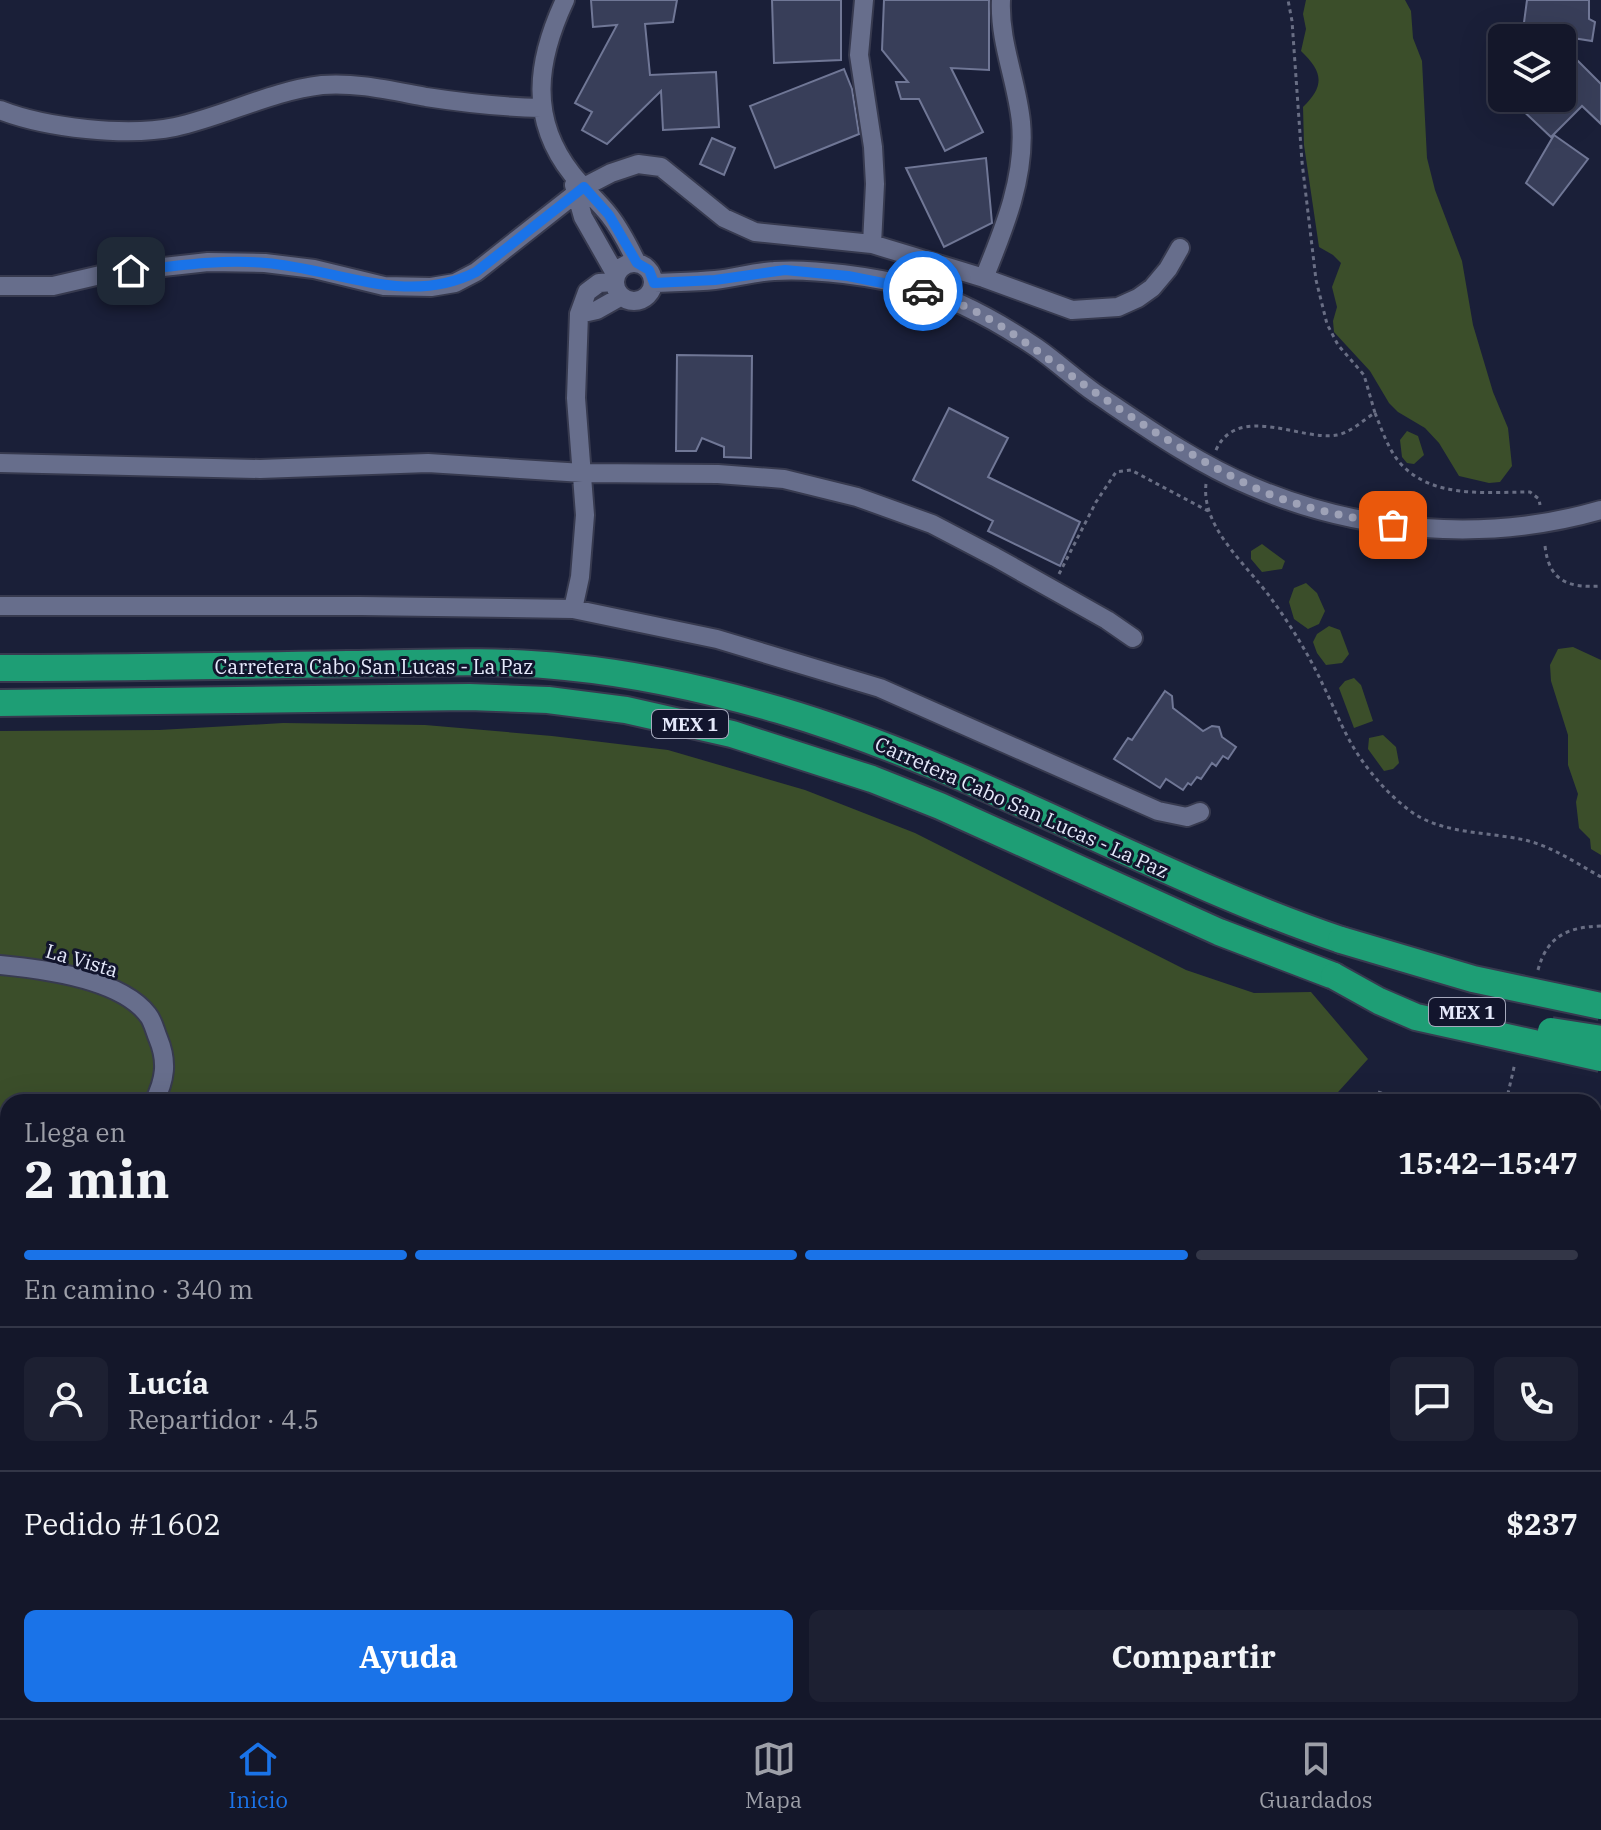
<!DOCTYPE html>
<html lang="es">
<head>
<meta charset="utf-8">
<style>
  body { margin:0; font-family:"IBM Plex Serif",serif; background:#1d2032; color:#f1f3f6; height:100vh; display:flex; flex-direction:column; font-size:30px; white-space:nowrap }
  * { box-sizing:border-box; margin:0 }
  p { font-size:26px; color:#9d9fa8 }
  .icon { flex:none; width:44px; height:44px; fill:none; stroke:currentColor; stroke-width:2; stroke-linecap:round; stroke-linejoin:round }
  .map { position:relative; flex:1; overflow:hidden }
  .side { position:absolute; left:0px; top:1094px; width:1602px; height:624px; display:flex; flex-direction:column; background:#14172a; border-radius:24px 24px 0 0; box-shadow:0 8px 32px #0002,0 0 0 2px #333647 }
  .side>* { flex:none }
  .controls { position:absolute; left:1488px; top:24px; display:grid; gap:16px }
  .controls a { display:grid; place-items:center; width:88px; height:88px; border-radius:12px; background:#14172a; box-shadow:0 8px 32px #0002,0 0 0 2px #333647; font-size:40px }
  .pin { position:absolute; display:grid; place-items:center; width:68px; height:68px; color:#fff; margin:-34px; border-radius:16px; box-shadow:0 4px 12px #0006 }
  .courier { position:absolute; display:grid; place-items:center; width:80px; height:80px; margin:-40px; border:6px solid #1a73e8; border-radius:50%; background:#fff; color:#222; box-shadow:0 2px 10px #0007 }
  .summary em { font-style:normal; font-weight:700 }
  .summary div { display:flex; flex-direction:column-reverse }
  .summary { display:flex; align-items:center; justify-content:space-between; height:136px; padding:0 24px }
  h1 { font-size:52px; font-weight:700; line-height:60px }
  .bar { display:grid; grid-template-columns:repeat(4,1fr); gap:12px 8px; align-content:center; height:96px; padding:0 24px }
  .bar i { height:10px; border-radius:6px; background:#333647 }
  .bar .active { background:#1a73e8 }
  .bar p { grid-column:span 4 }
  .line { display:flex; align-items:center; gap:20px; padding:0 24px; border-top:2px solid #333647 }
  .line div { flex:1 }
  .round { display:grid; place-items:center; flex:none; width:84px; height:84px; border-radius:12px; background:#1d2032 }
  .button { display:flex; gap:16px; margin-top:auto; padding:16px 24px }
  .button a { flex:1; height:92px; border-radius:12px; background:#1a73e8; color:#fff; font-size:32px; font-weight:700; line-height:92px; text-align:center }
  .button a+a { background:#1d2032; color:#f1f3f6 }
  .tab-bar { display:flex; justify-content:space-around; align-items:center; height:112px; border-top:2px solid #333647; background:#14172a; font-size:22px; color:#9d9fa8 }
  .tab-bar a { display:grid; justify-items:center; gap:4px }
  .tab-bar .active { color:#1a73e8 }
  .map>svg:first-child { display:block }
  .green { fill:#3b4e2a }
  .building { fill:#383e59; stroke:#707796; stroke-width:2 }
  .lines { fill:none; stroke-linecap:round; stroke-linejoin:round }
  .minor-casing { stroke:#373a4f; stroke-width:22 }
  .highway-casing { stroke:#373a4f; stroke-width:30 }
  .path { stroke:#696e84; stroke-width:3; stroke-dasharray:4 4; stroke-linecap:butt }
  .minor { stroke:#676e8c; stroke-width:18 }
  .highway { stroke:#1e9e75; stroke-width:26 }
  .highway-bridge-casing { stroke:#373a4f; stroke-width:30; stroke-linecap:butt }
  .highway-bridge { stroke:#1e9e75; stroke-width:26 }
  .done { stroke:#9ea2b7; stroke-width:8; stroke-dasharray:0 14.4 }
  .route { stroke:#1a73e8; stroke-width:10 }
  .labels { text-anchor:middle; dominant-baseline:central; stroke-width:6; stroke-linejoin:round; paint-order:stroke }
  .shield { fill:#12152d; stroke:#a6a9bd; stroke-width:2 }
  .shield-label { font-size:18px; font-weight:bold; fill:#e5e9fb }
  .street-label { font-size:20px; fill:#e5e9fb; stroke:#12152d }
</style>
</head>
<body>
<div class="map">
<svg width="1601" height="1718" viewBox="0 0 1601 1718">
  <rect width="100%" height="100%" fill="#1a1f38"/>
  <path class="green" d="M1306,0H1405L1411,11L1413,38L1422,61L1427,158L1435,190L1462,261L1473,325L1493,392L1508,428L1512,466L1500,482L1489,483L1459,476L1439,443L1425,428L1398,412L1389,403L1370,371L1334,332L1333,321L1337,307L1332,287L1341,263L1333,255L1319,247L1304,145L1303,107C1326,85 1322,71 1301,51L1306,29L1303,14Z
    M1407,431L1418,436L1424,455L1414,464L1407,463L1402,457L1400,440Z
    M1262,544L1285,561L1282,569L1262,572L1251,559V551Z
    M1306,583L1317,593L1325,611L1319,624L1308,629L1294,619L1289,602L1294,588Z
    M1329,626L1340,630L1349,654L1342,663L1326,665L1317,653L1313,642L1317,634Z
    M1573,647L1601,660V855L1591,849L1590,839L1579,828L1576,802L1578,794L1568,765V735L1551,681L1550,665L1558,649Z
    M1354,678L1361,685L1373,721L1354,728L1339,688L1345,681Z
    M283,723L425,725L552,736L668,750L805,790L915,833L1186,970L1254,993L1311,992L1368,1059L1329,1102H8V1710H1171L1175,1718H0V731L159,730Z
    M1383,735L1396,747L1399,763L1393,769L1384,771L1368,749L1369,738Z
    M1601,1510V1718H1597L1594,1513Z
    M1396,1710H1583L1581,1718H1412Z"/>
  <path class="building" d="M591,0H677L673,22L645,24L650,75L716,72L719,127L663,130L661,91L607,144L582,130L592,112L575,103L617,25L593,27Z
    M772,0H841V60L774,63Z
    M884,0H989V70L951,68L983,132L945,151L919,99H901L896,82H908L882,50Z
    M1527,0H1589V19L1595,22L1592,41L1523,30Z
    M1578,61L1601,84V124L1582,106L1551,137L1519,107L1527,98H1562V81Z
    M844,69L852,89L859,134L775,168L750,106Z
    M1554,135L1588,159L1553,205L1526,183Z
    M712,138L735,148L724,175L700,164Z
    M986,158L992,223L944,247L906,168Z
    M677,355L752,356L751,458L724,457V447L702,438L696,451H676Z
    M949,408L1008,438L988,477L1080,522L1060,566L988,531L993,521L913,480Z
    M1165,691L1172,696L1173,708L1203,731L1212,726L1219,727L1222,737L1236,747L1228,759L1223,756L1216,766L1212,763L1201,779L1197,777L1191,785L1188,783L1183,790L1166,779L1160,788L1114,759L1128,738L1132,740Z"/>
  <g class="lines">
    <g class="minor-casing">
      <path id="minor" d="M565,0C537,60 528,118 572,174C583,188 598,201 609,215C621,230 629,247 637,263
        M864,0L859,55L873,147L875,184L872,244
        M0,110C46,128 127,137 175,127C225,116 271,91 322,85C356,82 393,91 426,97C465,103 502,107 541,108
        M574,185L583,217L616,275
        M615 282a19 19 0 1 1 38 0a19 19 0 1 1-38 0Z
        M984,278C1004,229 1026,176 1021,122C1017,81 999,42 1001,0
        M654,283C674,282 695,282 715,280C735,278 754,272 774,271C813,268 875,277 913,287C956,298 1000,323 1037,348C1057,362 1075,379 1095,393C1144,426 1196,463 1251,486C1360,533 1487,543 1601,510
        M0,286H53L109,273L208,262L265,263L314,269L384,286L431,287L455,283L476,272L584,187L611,173L638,164L661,167L724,218L755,232L872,244L984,278L1072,310L1118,307L1138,298L1152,288L1168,269L1180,248
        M579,314L597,310L620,297
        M0,463L260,469L428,463L583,473L718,474L784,479L857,497L932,524L995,557L1107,620L1133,638
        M0,606H361L573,609L717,639L880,688L1158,811L1187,817L1200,812
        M573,609L580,577L585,515L576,398L579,314L587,292L599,283L614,282
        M0,965C43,969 121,979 148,1015C153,1021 155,1031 158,1038C168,1062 165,1080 154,1102
        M0,1145L8,1143
        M266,1710L274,1718"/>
    </g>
    <g class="highway-casing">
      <path id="highway" d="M0,668C117,668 233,666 350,664C422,663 494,659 566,667C638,674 710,690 779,710C974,767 1149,875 1341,940
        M0,703L469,697L548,700L626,710L732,734L872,779L940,806L1219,932L1334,976"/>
    </g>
    <path class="path" d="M1375,413C1382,430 1388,449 1400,463C1432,499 1486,492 1530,492L1539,499L1540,505
      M1216,450C1238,402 1303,442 1337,435C1350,433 1363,420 1375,413L1364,375L1338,345L1327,324L1316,280L1302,162L1292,21L1288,0
      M1206,484C1201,527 1246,564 1270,597C1290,624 1309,655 1323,685C1335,709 1344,734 1359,756C1373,777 1392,798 1413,813C1444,834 1489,832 1525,840C1553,847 1576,863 1601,877
      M1545,546C1549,582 1569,588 1601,586
      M1059,574L1096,502L1116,472L1131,470L1208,511
      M1538,970C1547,936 1568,927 1601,926
      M1378,1092L1410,1102
      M1506,1102L1515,1063
      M1588,1718V1710"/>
    <use href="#minor" class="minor"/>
    <use href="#highway" class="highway"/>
    <g class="highway-bridge-casing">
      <path id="highway-bridge" d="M1341,940L1473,979L1601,1006
        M1334,976L1379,1001L1416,1017L1601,1058
        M1551,1031L1601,1039"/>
    </g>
    <use href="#highway-bridge" class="highway-bridge"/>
  </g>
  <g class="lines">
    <path class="done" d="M923,291C940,297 959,303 975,311C1018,334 1055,365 1096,393C1144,426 1194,458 1247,484C1292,507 1344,516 1393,525"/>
    <path class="route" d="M131,271C176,266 220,259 266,263C338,269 407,307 476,272L584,187L609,215L637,263L649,270L654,283L715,280L785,270L848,276L923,291"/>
  </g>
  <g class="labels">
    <g class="shield">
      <rect x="652" y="710" width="76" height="28" rx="6"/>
      <rect x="1429" y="998" width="76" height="28" rx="6"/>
    </g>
    <g class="shield-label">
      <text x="690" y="724">MEX 1</text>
      <text x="1467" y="1012">MEX 1</text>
    </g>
    <g class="street-label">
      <text x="374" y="666">Carretera Cabo San Lucas - La Paz</text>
      <text transform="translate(1022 807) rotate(24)">Carretera Cabo San Lucas - La Paz</text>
      <text transform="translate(82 960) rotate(16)">La Vista</text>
    </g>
  </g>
</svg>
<div class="controls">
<a><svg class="icon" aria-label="layers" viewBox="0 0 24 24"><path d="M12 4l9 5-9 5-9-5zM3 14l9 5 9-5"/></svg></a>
</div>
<div class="pin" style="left:1393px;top:525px;background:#ea580c"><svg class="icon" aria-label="bag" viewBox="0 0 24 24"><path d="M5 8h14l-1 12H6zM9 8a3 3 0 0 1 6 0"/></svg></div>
<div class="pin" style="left:131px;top:271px;background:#1f2937"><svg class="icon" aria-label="home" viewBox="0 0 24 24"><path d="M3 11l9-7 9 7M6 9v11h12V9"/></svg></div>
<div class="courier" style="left:923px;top:291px"><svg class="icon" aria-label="car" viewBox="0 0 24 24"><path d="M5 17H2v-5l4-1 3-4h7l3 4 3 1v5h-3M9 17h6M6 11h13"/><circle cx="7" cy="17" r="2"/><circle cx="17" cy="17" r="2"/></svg></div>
<section class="side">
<div class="summary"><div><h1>2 min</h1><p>Llega en</p></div><em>15:42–15:47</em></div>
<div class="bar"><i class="active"></i><i class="active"></i><i class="active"></i><i></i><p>En camino · 340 m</p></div>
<div class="line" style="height:144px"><a class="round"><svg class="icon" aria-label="person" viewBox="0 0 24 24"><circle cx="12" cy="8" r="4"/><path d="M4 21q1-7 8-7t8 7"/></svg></a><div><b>Lucía</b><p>Repartidor · 4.5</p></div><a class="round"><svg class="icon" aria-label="chat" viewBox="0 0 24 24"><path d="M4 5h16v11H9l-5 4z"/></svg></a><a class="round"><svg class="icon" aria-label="phone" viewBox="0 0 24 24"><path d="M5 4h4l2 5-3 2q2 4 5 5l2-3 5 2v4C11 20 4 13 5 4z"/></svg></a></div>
<div class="line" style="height:104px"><div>Pedido #1602</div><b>$237</b></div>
<div class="button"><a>Ayuda</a><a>Compartir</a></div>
</section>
</div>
<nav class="tab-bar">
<a class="active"><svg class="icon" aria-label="home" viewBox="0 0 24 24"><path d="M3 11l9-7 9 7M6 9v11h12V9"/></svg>Inicio</a>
<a><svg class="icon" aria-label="map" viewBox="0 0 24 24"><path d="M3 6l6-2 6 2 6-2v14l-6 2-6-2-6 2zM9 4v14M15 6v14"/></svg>Mapa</a>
<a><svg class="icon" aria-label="saved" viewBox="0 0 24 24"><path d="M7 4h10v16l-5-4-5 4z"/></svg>Guardados</a>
</nav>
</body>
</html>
